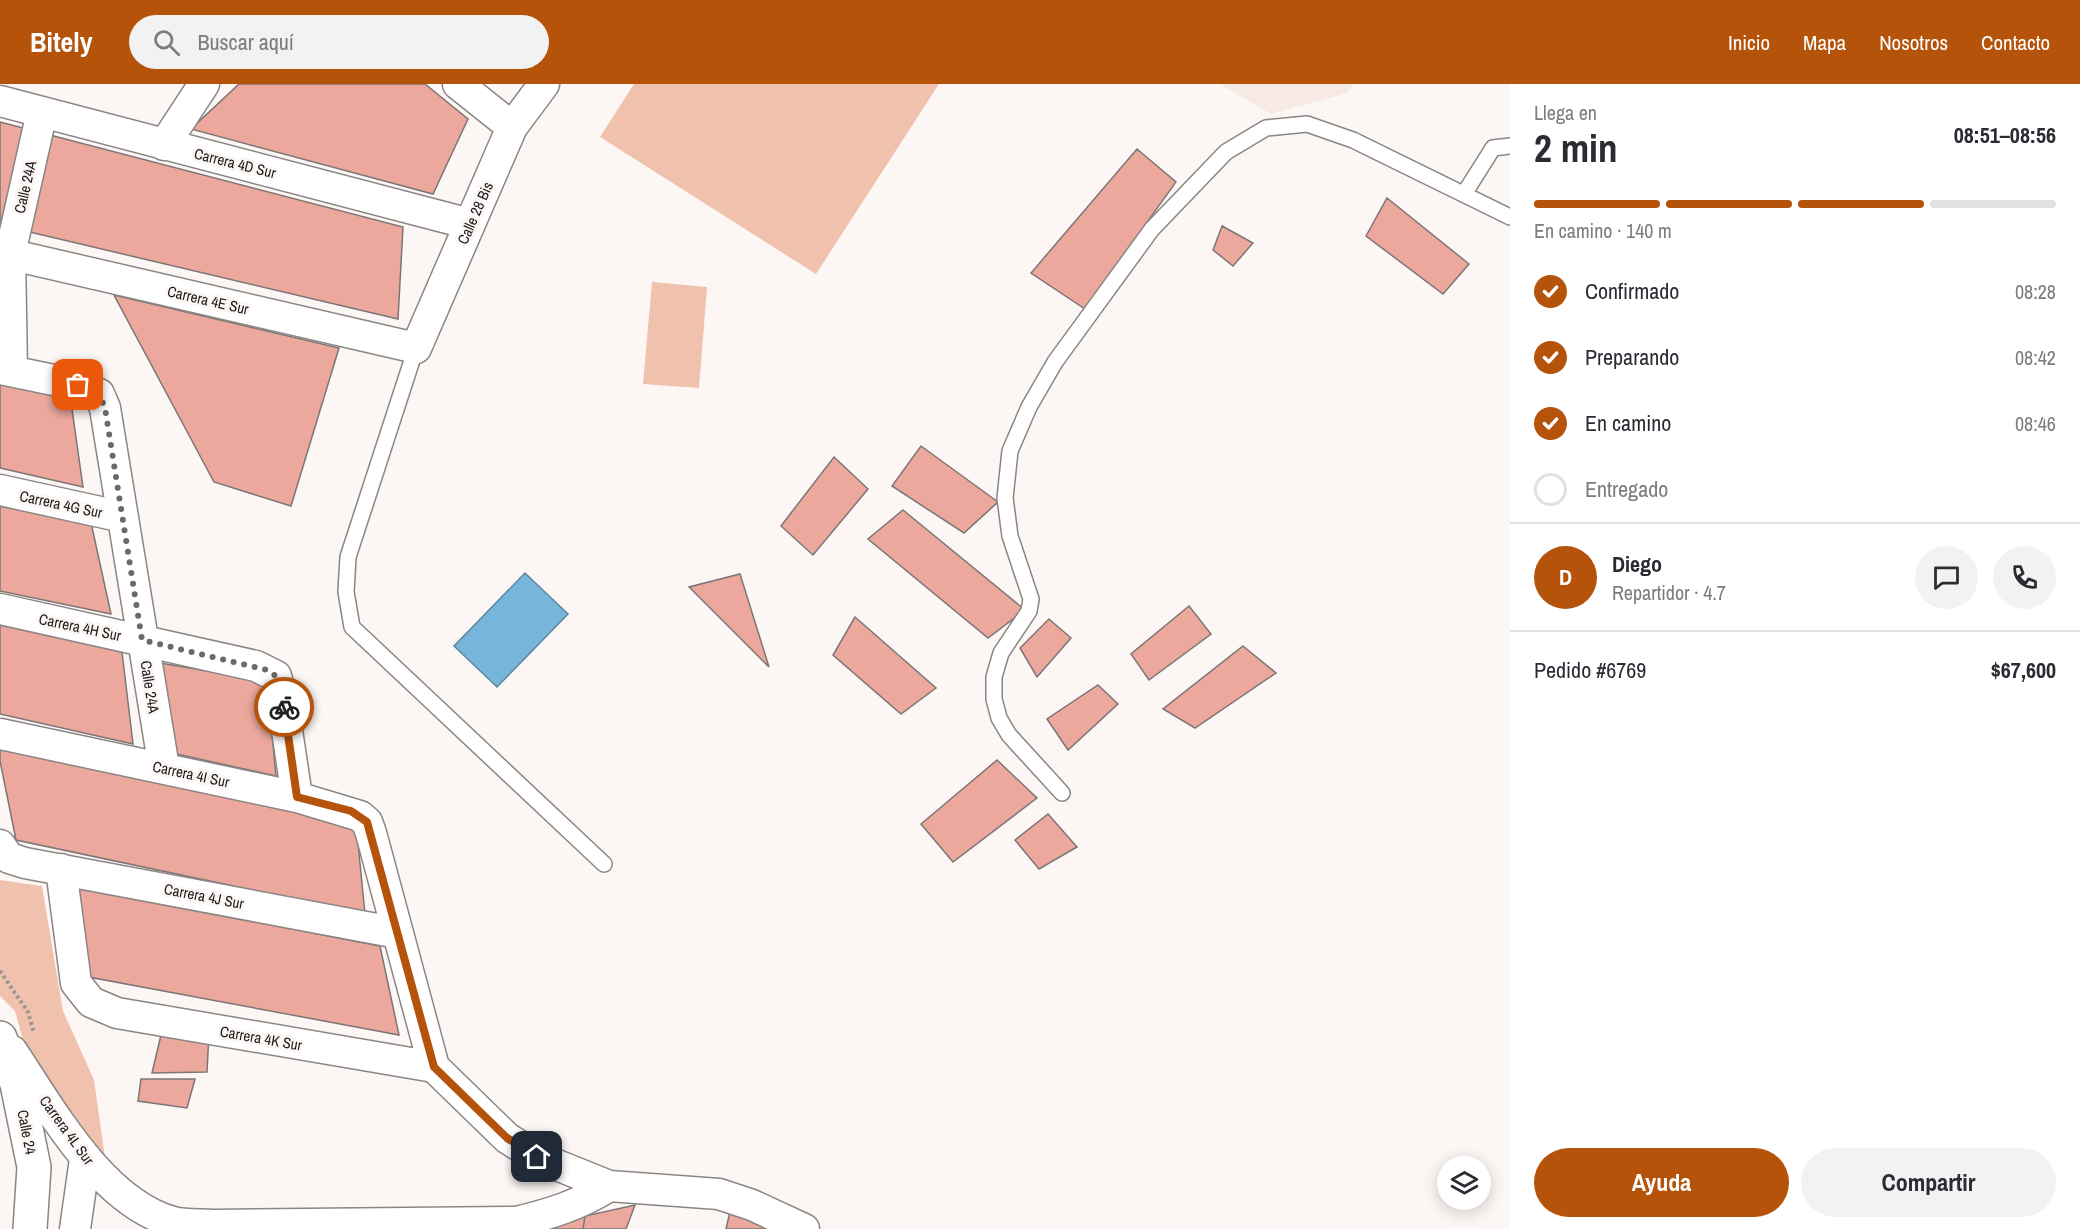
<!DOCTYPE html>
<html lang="es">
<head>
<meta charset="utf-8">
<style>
  body { margin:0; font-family:"Archivo Narrow",sans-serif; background:#f2f2f3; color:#2b2b33; height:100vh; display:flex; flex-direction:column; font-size:22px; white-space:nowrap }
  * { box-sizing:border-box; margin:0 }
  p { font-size:20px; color:#7c7c81 }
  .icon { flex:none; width:33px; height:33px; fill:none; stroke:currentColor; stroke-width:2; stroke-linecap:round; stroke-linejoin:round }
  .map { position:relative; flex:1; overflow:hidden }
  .side { display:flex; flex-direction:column; background:#fff; width:570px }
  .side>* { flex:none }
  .controls { position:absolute; left:1437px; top:1072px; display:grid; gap:12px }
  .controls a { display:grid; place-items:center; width:54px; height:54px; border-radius:50%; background:#fff; box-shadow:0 3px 15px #0003; font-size:30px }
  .pin { position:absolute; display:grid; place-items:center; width:51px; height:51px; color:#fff; margin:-26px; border-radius:12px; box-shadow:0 3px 9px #0006 }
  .courier { position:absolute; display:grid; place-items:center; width:60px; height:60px; margin:-30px; border:4px solid #b45309; border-radius:50%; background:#fff; color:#222; box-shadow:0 2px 8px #0007 }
  .summary em { font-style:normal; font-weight:800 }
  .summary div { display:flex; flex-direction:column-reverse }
  .summary { display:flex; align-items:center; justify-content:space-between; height:102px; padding:0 24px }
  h1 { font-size:39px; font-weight:800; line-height:45px }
  .bar { display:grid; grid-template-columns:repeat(4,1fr); gap:9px 6px; align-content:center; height:72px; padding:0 24px }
  .bar i { height:8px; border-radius:4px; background:#e1e1e2 }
  .bar .current { background:#b45309 }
  .bar p { grid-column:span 4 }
  .line { display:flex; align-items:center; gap:15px; padding:0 24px; border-top:2px solid #e1e1e2 }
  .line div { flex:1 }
  .round { display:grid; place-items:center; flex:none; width:63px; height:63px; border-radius:32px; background:#f2f2f3 }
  ol { padding:0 24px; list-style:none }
  li { display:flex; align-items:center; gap:18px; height:66px }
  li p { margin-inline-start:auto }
  li .icon { padding:6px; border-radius:50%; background:#b45309; color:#fff; stroke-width:4 }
  li:last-child { color:#7c7c81 }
  li i { width:33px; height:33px; border:3px solid #e1e1e2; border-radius:50% }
  .action { display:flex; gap:12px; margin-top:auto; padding:12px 24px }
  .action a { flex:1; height:69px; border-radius:36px; background:#b45309; color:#fff; font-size:24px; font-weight:800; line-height:69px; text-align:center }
  .action a+a { background:#f2f2f3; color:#2b2b33 }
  header { display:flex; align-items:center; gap:36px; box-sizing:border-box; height:84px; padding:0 30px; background:#b45309; color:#fff }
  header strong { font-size:28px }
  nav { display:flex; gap:33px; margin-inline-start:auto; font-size:21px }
  .search { width:420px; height:54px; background:#f2f2f3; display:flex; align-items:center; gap:15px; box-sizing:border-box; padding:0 21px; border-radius:33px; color:#7c7c81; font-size:22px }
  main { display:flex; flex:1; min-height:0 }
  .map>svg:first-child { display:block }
  .built { fill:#f7eae4 }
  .green { fill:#f0c1ac }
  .water { fill:#77b6da; stroke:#5c88a1; stroke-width:1.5 }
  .building { fill:#eda89d; stroke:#7b7675; stroke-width:1.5 }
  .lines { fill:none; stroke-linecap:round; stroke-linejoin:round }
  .service-casing { stroke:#8a8684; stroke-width:18 }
  .minor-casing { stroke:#8a8684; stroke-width:33 }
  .secondary-casing { stroke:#8a8684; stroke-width:36 }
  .path { stroke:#999593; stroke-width:4; stroke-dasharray:3 3; stroke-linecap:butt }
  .service { stroke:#fff; stroke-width:15 }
  .minor { stroke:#fff; stroke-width:30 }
  .secondary { stroke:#fff; stroke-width:33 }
  .done { stroke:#6c6967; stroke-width:6; stroke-dasharray:0 10.8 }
  .route { stroke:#b45309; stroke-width:8 }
  .labels { text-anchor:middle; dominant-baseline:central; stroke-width:6; stroke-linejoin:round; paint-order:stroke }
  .street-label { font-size:15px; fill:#1e1c1b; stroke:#fcf7f5 }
</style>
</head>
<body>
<header>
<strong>Bitely</strong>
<div class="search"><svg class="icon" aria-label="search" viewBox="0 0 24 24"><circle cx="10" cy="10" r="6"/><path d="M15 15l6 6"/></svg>Buscar aquí</div>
<nav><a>Inicio</a><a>Mapa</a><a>Nosotros</a><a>Contacto</a></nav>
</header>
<main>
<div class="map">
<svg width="1510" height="1145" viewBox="0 0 1510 1145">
  <rect width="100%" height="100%" fill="#fcf7f5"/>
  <path class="built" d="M1220,0H1354L1347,9L1271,30Z"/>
  <path class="green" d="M634,0H939L816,190L600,53Z
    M652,198L707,203L699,304L643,300Z
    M0,796L42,802L63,927L94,996L105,1074L79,1058L26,967L15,927L0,912Z"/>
  <path class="water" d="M525,489L568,530L497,603L454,562Z"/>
  <path class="building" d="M239,0H425L468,35L433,110L191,45Z
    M0,38L403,143L398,235L0,141Z
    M1137,65L1176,98L1085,225L1031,189Z
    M1387,114L1469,180L1443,210L1366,152Z
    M1222,142L1253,159L1233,182L1213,166Z
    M114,211L339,264L291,422L214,398Z
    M0,291L69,304L83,403L0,384Z
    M921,362L998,418L964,449L892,402Z
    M834,373L868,405L813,471L781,442Z
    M0,414L90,434L111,530L0,507Z
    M903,426L1025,526L988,554L868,455Z
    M740,490L769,583L689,503Z
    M1189,522L1211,550L1149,596L1131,570Z
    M855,533L936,604L901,630L833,571Z
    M1049,535L1071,554L1037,593L1020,564Z
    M0,539L122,568L133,660L0,630Z
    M1243,562L1276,589L1195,644L1163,625Z
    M160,579L267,597L276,692L172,669Z
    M1098,601L1118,620L1068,666L1047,635Z
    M0,657L356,739L365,830L16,756L0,677Z
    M997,676L1037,714L953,778L921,740Z
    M1048,730L1077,763L1039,785L1015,756Z
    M68,802L380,862L399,951L78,891Z
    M209,949L207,988L152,989L161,951Z
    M141,995H195L187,1024L138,1017Z
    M635,1121L626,1145H583L585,1132Z
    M731,1123L785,1145H726Z
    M585,1132L583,1145H524V1143Z"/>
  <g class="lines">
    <g class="service-casing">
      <path id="service" d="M1464,110L1493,64L1510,62
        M416,264L348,473L346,508L352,543L604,780
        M1062,709L1009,651L999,634L994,615V593L1001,569L1029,527L1031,515L1010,452L1005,414L1010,367L1029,323L1055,278L1152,145L1226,68L1266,44L1307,40L1353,56L1510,133"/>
    </g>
    <g class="minor-casing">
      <path id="minor" d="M458,0L512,43
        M0,17L470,140
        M164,61L204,0
        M0,168L416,264L512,43L544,0
        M0,285L78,301L99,310L105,324L164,684
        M12,287L10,170L42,28
        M0,406L123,433
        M0,525L256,582L276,592L282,613L297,713
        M0,650L297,713L360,732L367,738L371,749L434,983L507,1054L537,1073L609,1102L719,1110L752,1121L804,1145
        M0,761L9,774L25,779L398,849
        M61,785L76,899L91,918L117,929L434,983
        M12,967C51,1025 101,1118 173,1138C185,1141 201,1140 214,1141L516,1138C550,1130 579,1121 609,1102
        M75,1145L85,1075"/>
    </g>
    <g class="secondary-casing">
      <path id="secondary" d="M0,954L17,1000L34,1083L30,1145"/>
    </g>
    <path class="path" d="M0,887L28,928L34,949"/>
    <use href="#service" class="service"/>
    <use href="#minor" class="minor"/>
    <use href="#secondary" class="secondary"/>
  </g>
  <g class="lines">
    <path class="done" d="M78,301L99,310L105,324L142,556L267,586L276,592L284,623"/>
    <path class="route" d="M284,623L297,713L351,727L367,738L434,983L507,1054L537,1073"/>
  </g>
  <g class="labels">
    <g class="street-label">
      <text transform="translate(235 79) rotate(14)">Carrera 4D Sur</text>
      <text transform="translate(25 103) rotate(-77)">Calle 24A</text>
      <text transform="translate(475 129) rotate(-66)">Calle 28 Bis</text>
      <text transform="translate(208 216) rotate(13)">Carrera 4E Sur</text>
      <text transform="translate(61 420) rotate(12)">Carrera 4G Sur</text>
      <text transform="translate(80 543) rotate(12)">Carrera 4H Sur</text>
      <text transform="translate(150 603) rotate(81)">Calle 24A</text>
      <text transform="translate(191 690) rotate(12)">Carrera 4I Sur</text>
      <text transform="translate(204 812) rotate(11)">Carrera 4J Sur</text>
      <text transform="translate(261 954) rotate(10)">Carrera 4K Sur</text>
      <text transform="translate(67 1046) rotate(54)">Carrera 4L Sur</text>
      <text transform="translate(27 1048) rotate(79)">Calle 24</text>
    </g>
  </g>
</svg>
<div class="controls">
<a><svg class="icon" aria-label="layers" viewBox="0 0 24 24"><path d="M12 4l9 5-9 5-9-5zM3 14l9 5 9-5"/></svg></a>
</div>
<div class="pin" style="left:78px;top:301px;background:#ea580c"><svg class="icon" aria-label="bag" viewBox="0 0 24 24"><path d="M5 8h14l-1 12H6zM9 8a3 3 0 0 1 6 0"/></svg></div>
<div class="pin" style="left:537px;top:1073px;background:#1f2937"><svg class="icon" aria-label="home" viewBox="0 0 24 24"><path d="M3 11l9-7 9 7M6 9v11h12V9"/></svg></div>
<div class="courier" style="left:284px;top:623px"><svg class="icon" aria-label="bike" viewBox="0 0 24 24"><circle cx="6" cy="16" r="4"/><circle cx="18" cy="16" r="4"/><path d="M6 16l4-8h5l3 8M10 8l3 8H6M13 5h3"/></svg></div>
</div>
<section class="side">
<div class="summary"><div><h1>2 min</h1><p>Llega en</p></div><em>08:51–08:56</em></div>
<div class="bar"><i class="current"></i><i class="current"></i><i class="current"></i><i></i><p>En camino · 140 m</p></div>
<ol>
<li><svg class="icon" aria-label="check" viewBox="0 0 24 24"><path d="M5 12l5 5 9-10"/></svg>Confirmado<p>08:28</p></li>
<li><svg class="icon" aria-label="check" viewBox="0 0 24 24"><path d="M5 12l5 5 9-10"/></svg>Preparando<p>08:42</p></li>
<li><svg class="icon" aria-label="check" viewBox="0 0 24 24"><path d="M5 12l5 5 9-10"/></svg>En camino<p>08:46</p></li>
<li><i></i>Entregado</li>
</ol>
<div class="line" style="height:108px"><b class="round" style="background:#b45309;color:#fff">D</b><div><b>Diego</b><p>Repartidor · 4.7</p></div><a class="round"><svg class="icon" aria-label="chat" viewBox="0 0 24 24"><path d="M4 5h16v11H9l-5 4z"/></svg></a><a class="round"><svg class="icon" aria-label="phone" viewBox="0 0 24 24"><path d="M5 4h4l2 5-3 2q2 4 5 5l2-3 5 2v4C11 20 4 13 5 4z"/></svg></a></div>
<div class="line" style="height:78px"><div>Pedido #6769</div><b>$67,600</b></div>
<div class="action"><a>Ayuda</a><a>Compartir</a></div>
</section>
</main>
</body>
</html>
